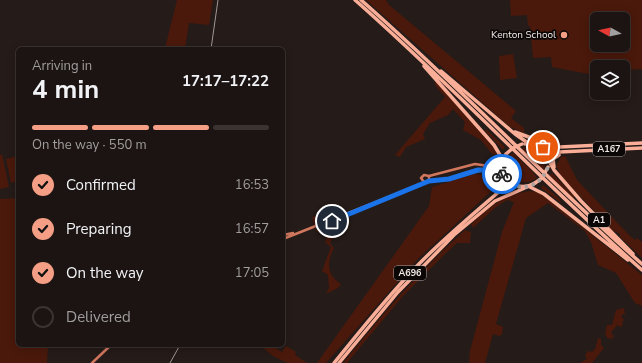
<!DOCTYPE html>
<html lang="en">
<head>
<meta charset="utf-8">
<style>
  body { margin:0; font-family:"Nunito Sans",sans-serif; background:#292120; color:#f1f3f6; height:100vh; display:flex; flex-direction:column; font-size:15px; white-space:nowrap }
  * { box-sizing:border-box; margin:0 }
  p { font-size:13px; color:#a09e9f }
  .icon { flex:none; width:22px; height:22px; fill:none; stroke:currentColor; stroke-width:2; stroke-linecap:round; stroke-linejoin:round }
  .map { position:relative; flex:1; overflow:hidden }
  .panel { position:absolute; left:16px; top:47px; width:269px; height:300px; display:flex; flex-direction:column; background:#1c1412; border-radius:6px; box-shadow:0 2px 10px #0003,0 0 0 1px #3a3332 }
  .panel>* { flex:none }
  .needle { width:26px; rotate:278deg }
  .fabs { position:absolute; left:590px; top:12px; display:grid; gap:8px }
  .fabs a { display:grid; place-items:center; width:40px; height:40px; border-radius:6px; background:#1c1412; box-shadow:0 2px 10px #0003,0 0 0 1px #3a3332; font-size:20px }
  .pin { position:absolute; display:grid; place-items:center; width:34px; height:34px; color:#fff; margin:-17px; border:2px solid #fff; border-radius:50%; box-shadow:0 1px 4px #0007 }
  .courier { position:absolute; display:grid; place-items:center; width:40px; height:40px; margin:-20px; border:3px solid #1a73e8; border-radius:50%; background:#fff; color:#222; box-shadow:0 1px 5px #0007 }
  .headline em { font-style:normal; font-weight:700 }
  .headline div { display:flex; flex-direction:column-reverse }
  .headline { display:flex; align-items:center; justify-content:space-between; height:68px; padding:0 16px }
  h1 { font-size:26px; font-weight:700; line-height:30px }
  .bar { display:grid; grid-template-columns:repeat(4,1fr); gap:6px 4px; align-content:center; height:48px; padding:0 16px }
  .bar i { height:5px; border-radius:3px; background:#3a3332 }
  .bar .active { background:#f49e86 }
  .bar p { grid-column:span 4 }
  ol { padding:0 16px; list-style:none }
  li { display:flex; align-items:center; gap:12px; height:44px }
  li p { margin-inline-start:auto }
  li .icon { padding:4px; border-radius:50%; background:#f49e86; color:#111; stroke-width:4 }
  li:last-child { color:#a09e9f }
  li i { width:22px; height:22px; border:2px solid #3a3332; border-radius:50% }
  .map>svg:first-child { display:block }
  .green { fill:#4a190b; fill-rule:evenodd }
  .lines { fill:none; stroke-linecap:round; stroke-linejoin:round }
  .secondary { stroke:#d1775e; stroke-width:2.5 }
  .trunk { stroke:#faae98; stroke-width:3.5 }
  .tram { stroke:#9f9794; stroke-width:1 }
  .trunk-bridge { stroke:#faae98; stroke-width:3.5 }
  .done { stroke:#aaa29f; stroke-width:4; stroke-dasharray:0 7.2 }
  .route { stroke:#1a73e8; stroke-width:5 }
  .poi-dot { fill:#f49e86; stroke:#0b0706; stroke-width:1.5 }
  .labels { text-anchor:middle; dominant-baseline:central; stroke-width:3.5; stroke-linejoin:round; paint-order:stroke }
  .shield { fill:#0b0706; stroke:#aca6a4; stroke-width:1 }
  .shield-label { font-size:9px; font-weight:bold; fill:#f1eae7 }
  .poi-label { font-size:10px; fill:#f1eae7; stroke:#0b0706; text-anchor:end }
</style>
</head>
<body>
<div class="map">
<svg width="642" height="363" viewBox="0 0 642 363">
  <rect width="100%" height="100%" fill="#251b18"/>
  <path class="green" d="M177,0H213L209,25L189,23L185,49L165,48Z
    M366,0H386L389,5L516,111L511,118L524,128V133L510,127Z
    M510,0H642V69L623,70V67H597V74L594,75L552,67L551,57L533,58L530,26H528L527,15L511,16ZM597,19H623V45H597Z
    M513,54L517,78L500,80L499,56Z
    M435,80L498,152L496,155L492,154L481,140L463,130L465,122L453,109L448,115L430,123L423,134L425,139L406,147L400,157L395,155L445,97L435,85Z
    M486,129L505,147L503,150L485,131Z
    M529,147C543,150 551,152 544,169H541L523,151V147Z
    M513,153L533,172L537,178C520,190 503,175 508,156Z
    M2,154L9,187L0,189V155Z
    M18,156V181L11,183L6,159Z
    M565,156L577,180L628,234L635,240L637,238L642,242V258L620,237V234L612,230L561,176L556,166L561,157Z
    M552,173L574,196V199L549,175Z
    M474,174L490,175L500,179L501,182L418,259L326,363H317L429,206L432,187Z
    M543,185L559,198L561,203L541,188Z
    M530,191L537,192L545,197L642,275V306L635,303L616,273L598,265L591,242L585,231L548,203L526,218L496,324L503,327L502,334L499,336L493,334L485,363H469L470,351L502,232L514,202L507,200L496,207L473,228L471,224C489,207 505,194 530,191Z
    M18,198V345H48L47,363H0V199Z
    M330,212L332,219L314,225L312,217Z
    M337,222L329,235L333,237L330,243L334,248C327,261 326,275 341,284L338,288L326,294L329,288L328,275L322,271L331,247L325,242L327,237L315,230Z
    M465,230L471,232L470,243H457L443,256L403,296L347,363H343C381,316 419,271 465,230Z
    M624,308L625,315L623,314L621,317L624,319L622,323L623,324L621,327L617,325L611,333L614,336L611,339L607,338L605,334L607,325H612L616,310Z
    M598,338L601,339V345L604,348L592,363H580L587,359L585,355L588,351L592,352L595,349Z
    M260,345H271L282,352L286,346L296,352L295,355L307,363H287L273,356Z"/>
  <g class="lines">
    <path class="secondary" d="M429,176L475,164L495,167L503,163
      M424,182L421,178L424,175L429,176V181
      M283,235L293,233
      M283,239L429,181C458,183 475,161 505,176
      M92,363L111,345"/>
    <path class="trunk" d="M355,0C454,87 543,183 642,270
      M361,0C458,85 546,179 642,264
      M424,66L494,145L503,160
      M441,71L515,134L528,143
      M515,132L545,143
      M525,144C537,143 547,147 549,159
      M537,144L560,147L642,143
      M506,154C495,174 515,195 535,183
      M549,159L553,155L559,152L642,148
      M549,161L554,170L581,201L633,254
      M554,167L553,159L559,155
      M528,186L544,194L628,260
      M334,363C361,330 387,297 417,266C443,239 472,215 501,190L506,184L507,179
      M339,363L398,292L454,235L495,201L527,187"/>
    <path class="tram" d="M211,49L218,0
      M170,363L180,345"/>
    <path class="trunk-bridge" d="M506,154L513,148L522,144
      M535,183L542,178L548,167"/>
  </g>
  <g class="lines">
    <path class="done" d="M502,174C510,178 512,187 522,187C541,188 558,162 543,147"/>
    <path class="route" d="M332,221L429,181L449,179L478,170H491L502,174"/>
  </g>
  <circle class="poi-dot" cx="564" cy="35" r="4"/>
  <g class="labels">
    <g class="shield">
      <rect x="593" y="142" width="32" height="14" rx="3"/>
      <rect x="588" y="213" width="22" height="14" rx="3"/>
      <rect x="394" y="266" width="32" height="14" rx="3"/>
    </g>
    <g class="shield-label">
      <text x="609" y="149">A167</text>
      <text x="599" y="220">A1</text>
      <text x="410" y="273">A696</text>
    </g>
    <g class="poi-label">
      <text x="556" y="35">Kenton School</text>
    </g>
  </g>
</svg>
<div class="fabs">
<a><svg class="needle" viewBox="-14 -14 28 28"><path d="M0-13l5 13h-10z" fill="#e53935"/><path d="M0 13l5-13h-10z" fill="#a09e9f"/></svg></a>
<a><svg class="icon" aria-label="layers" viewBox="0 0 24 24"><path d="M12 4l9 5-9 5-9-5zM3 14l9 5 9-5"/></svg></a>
</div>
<div class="pin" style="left:543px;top:147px;background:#ea580c"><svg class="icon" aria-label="bag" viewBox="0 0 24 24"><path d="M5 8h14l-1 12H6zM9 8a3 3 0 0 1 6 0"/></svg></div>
<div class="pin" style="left:332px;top:221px;background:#1f2937"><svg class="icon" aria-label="home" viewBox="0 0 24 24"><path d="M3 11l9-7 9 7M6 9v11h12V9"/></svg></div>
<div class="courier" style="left:502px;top:174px"><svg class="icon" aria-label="bike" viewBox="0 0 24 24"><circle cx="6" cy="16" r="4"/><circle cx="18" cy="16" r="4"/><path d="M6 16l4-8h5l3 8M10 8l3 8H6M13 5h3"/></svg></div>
<section class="panel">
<div class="headline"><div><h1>4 min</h1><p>Arriving in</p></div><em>17:17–17:22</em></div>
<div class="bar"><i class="active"></i><i class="active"></i><i class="active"></i><i></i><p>On the way · 550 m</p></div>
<ol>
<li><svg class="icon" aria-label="check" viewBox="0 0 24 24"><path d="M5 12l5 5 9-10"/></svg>Confirmed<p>16:53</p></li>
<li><svg class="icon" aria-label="check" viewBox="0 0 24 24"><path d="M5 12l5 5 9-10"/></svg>Preparing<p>16:57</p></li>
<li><svg class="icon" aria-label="check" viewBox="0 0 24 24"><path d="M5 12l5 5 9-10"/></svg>On the way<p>17:05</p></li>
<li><i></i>Delivered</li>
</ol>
</section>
</div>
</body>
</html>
